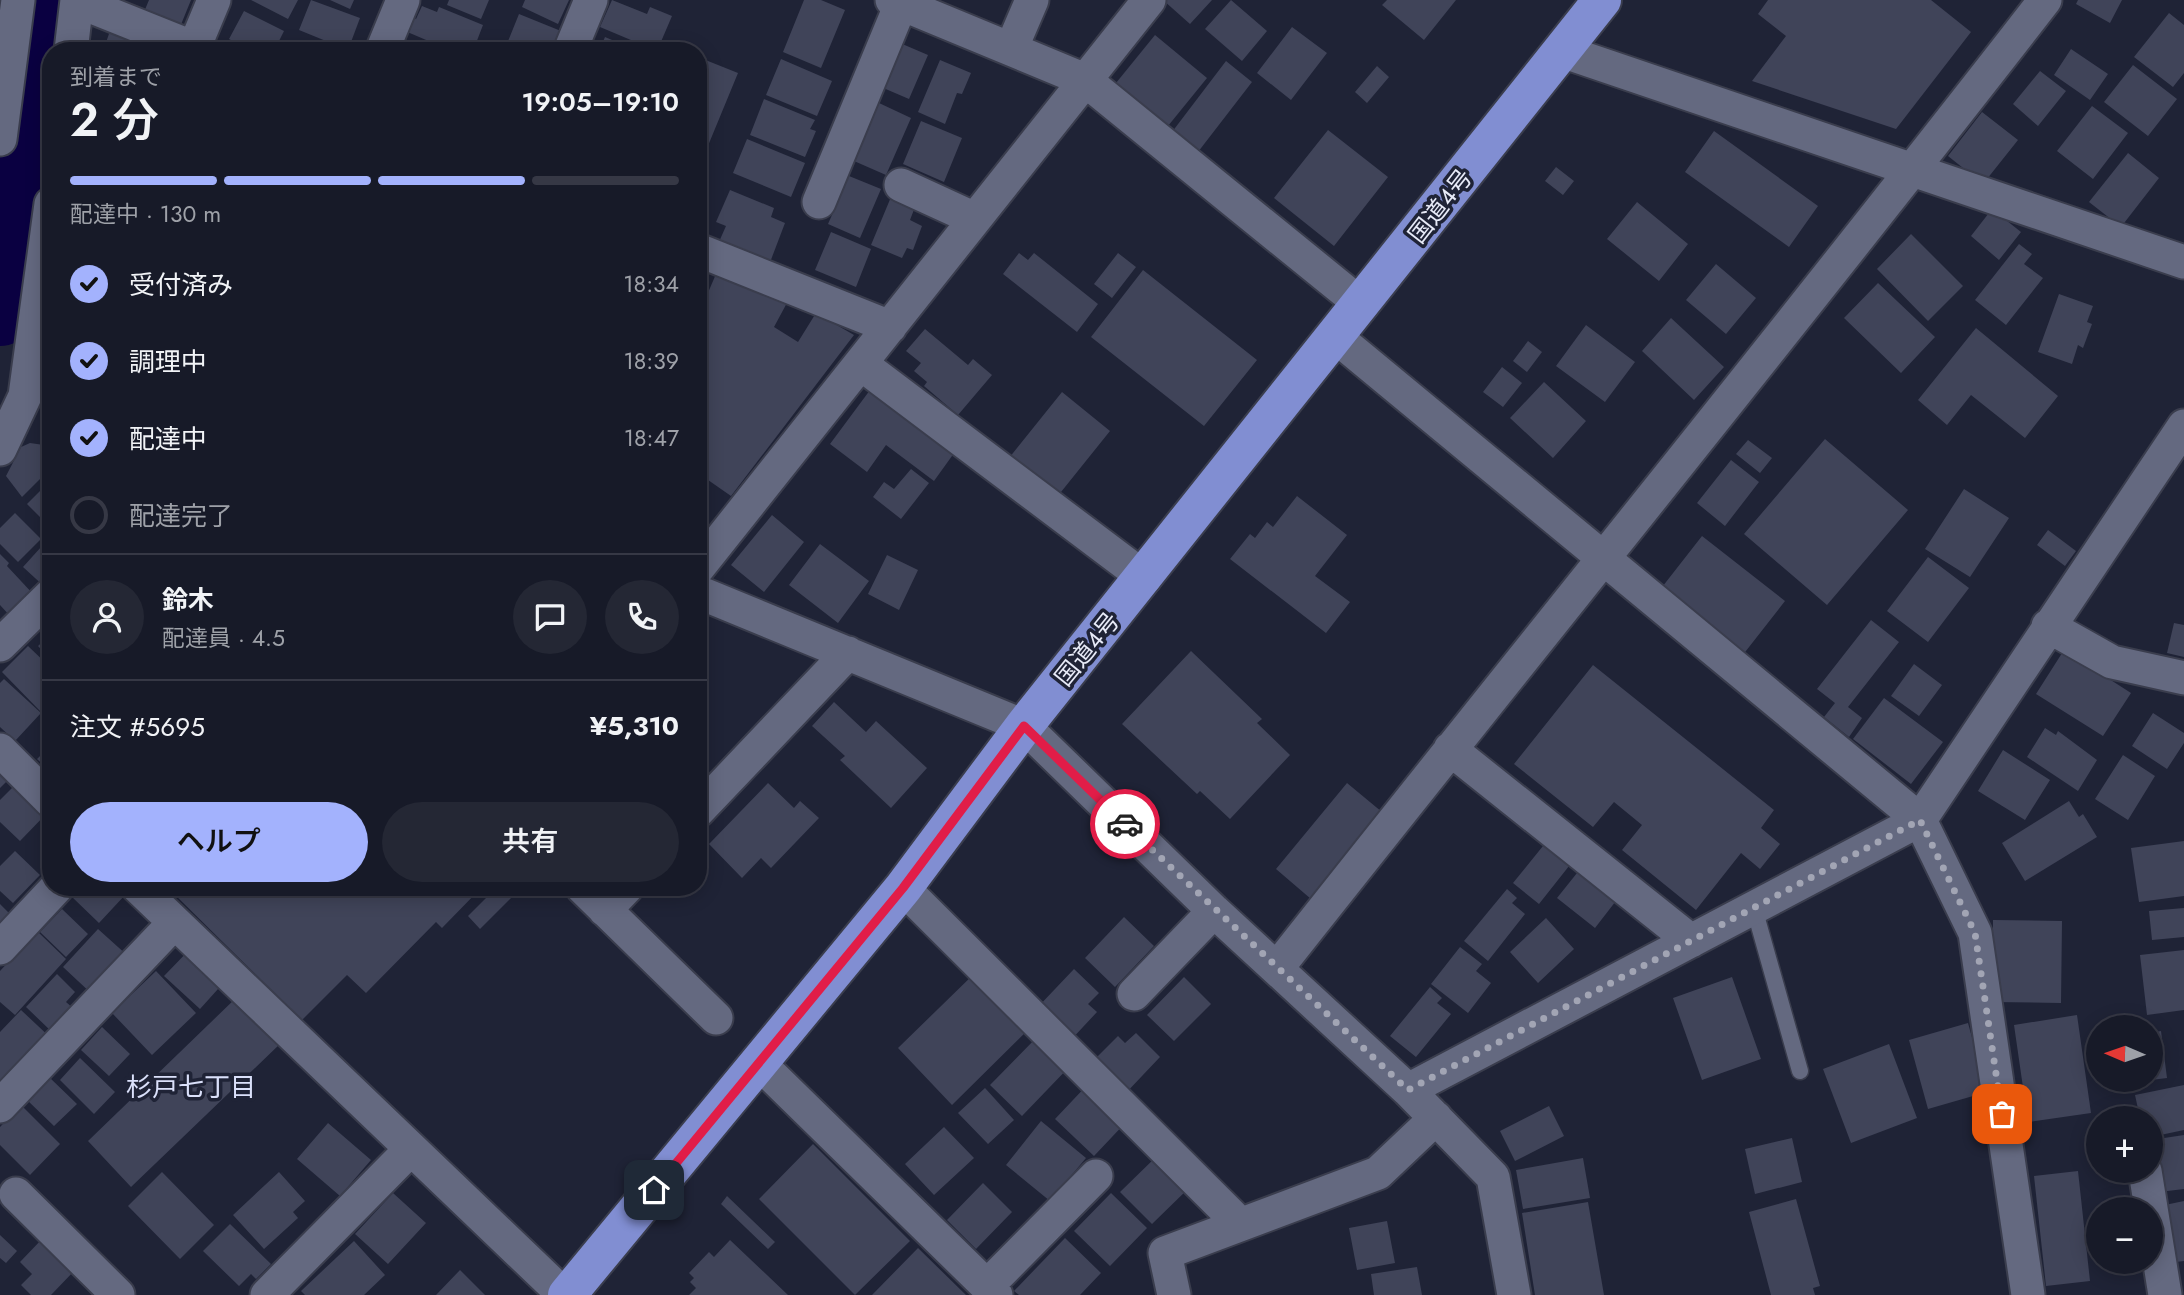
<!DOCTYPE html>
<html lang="ja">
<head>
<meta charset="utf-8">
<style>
  body { margin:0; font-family:Jost,"Noto Sans JP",sans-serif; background:#242734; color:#f1f3f6; height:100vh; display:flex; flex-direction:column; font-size:26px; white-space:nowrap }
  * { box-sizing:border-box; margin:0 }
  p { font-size:23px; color:#9ea1a8 }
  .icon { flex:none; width:38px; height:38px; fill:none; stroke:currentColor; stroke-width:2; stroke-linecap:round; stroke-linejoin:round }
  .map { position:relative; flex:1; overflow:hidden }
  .details { position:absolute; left:42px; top:42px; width:665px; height:854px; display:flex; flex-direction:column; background:#171a28; border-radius:28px; box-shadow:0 4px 18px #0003,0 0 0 2px #363845 }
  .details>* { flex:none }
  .needle { width:46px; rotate:272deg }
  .controls { position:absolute; left:2086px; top:1015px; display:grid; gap:14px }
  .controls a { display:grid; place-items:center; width:77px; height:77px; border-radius:50%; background:#171a28; box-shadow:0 4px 18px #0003,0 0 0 2px #363845; font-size:35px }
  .pin { position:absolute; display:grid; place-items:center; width:60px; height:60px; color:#fff; margin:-30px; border-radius:14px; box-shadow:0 4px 10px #0006 }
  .courier { position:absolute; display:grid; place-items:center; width:70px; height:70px; margin:-35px; border:5px solid #e11d48; border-radius:50%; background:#fff; color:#222; box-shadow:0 2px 9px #0007 }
  .overview em { font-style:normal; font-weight:600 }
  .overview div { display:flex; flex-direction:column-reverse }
  .overview { display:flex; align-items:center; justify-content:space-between; height:119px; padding:0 28px }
  h1 { font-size:46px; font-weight:600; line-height:52px }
  .bar { display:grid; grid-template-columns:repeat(4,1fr); gap:10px 7px; align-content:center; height:84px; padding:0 28px }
  .bar i { height:9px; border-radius:5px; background:#363845 }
  .bar .current { background:#a3b2fd }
  .bar p { grid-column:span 4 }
  .line { display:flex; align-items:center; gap:18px; padding:0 28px; border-top:2px solid #363845 }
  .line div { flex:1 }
  .round { display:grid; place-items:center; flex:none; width:74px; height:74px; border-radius:37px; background:#242734 }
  ol { padding:0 28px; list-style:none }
  li { display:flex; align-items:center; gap:21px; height:77px }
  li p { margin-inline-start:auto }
  li .icon { padding:7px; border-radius:50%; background:#a3b2fd; color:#111; stroke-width:4 }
  li:last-child { color:#9ea1a8 }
  li i { width:38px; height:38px; border:4px solid #363845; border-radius:50% }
  .action { display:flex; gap:14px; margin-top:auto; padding:14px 28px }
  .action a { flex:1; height:80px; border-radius:42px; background:#a3b2fd; color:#111; font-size:28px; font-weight:600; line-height:80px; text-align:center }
  .action a+a { background:#242734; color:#f1f3f6 }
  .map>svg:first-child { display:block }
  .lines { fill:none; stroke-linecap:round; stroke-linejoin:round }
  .river { stroke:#0a0041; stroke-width:70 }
  .building { fill:#404459 }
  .lane-casing { stroke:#3a3d4d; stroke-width:19 }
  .street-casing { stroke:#3a3d4d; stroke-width:37 }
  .highway-casing { stroke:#3a3d4d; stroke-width:42 }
  .lane { stroke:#646980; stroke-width:16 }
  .street { stroke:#646980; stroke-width:33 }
  .highway { stroke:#818ed2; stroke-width:38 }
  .done { stroke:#a2a5b4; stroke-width:7; stroke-dasharray:0 12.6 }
  .route { stroke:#e11d48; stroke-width:9 }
  .labels { text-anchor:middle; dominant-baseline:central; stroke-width:7; stroke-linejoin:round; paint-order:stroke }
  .street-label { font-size:24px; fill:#e8ebf8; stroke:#1f2336 }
  .neighbourhood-label { font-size:26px; fill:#dae0fa; stroke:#1f2336 }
</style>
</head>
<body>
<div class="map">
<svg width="2184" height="1295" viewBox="0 0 2184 1295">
  <rect width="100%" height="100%" fill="#1f2336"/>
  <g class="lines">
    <path class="river" d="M0,311L44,0"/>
  </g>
  <path class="building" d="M149,0H191L180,27L144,12Z
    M251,0H298L288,19Z
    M311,0L360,18L348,50L299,30Z
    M330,0H354L350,9Z
    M449,0H489L481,19L447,5Z
    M525,0H569L558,24L522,7Z
    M612,0L647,14L650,7L672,16L657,51L600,27Z
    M804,0H821L845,10L821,68L783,52Z
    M1163,0H1212L1190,24Z
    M1231,0L1267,31L1242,61L1205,29Z
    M1387,0H1456L1424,40L1382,5Z
    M1768,0H1931L1971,32L1896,129L1752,81L1786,36L1758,14Z
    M2078,0H2122L2110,23L2076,4Z
    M422,6L437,12L439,7L483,25L473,51H452L405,31L411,16L416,19Z
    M244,11L284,31L274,51H251L229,39Z
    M2169,13L2184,25V73L2173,87L2134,57Z
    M519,14L561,31L553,51H504Z
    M1292,27L1327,53L1291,100L1257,73Z
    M110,31L147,44L144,51H103Z
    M1155,35L1207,78L1168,126L1116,83Z
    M605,37L638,51H599Z
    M404,39L436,50V51H400Z
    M311,40L333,51H305Z
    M900,43L928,55L909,99L881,87Z
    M2071,49L2108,74L2090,100L2054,75Z
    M698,57L738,73L698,170Z
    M781,59L832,81L817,116L766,95Z
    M940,60L971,73L962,94L957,93L945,124L918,112Z
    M1226,61L1252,82L1198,152L1172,132Z
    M2133,65L2177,99L2148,136L2104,102Z
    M1377,66L1389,77L1367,103L1355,92Z
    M2040,71L2066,91L2038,126L2013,104Z
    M764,99L815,120L810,129L816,131L805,157L750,135Z
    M879,103L911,118L886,175L854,161Z
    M2092,106L2128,133L2093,179L2057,151Z
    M1982,112L2018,140L1983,184L1948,156Z
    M921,121L962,138L944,182L903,164Z
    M1328,130L1388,177L1334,246L1274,198Z
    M1714,131L1818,206L1789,247L1685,172Z
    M747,139L805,163L791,197L733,173Z
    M2128,153L2159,178L2121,227L2089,202Z
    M1556,167L1574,181L1563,195L1545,181Z
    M849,176L881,189L860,238L828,224Z
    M730,190L774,208L771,217L785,223L769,265L718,244L726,226L716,222Z
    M891,197L915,207L910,220L922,226L913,250L907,248L902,258L871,245Z
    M1637,202L1688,244L1659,281L1607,239Z
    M1992,209L2021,232L1999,260L1971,236Z
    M831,232L871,249L856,287L815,270Z
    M1911,234L1963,286L1928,321L1877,269Z
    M2019,244L2032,254L2024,264L2043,278L2006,325L1975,300Z
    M1019,253L1028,260L1034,253L1098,304L1077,332L1003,274Z
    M1118,253L1136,267L1112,298L1094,284Z
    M1716,264L1756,298L1726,334L1686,300Z
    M1143,270L1257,360L1204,426L1091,337Z
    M716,274L788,301L774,327L798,342L816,313L854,335L731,496L698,473V316Z
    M698,281L706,285L698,304Z
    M1878,283L1935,337L1901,373L1844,318Z
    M2059,294L2093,306L2087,322L2092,324L2083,348L2078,345L2072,364L2038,352Z
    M1671,318L1724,367L1694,400L1642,351Z
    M1586,325L1635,362L1605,402L1556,366Z
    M1976,328L2058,396L2025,438L1971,395L1947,425L1918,400Z
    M925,329L968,365L973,359L992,375L958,415L924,386L927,382L914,371L921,363L906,351Z
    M1528,341L1542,352L1527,372L1513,361Z
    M1502,367L1522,383L1503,407L1483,392Z
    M1544,382L1586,421L1553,458L1510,418Z
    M873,386L957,449L934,481L886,445L867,472L830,444Z
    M1062,392L1110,431L1057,497L1009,458Z
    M1825,439L1908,510L1827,605L1744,534Z
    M1748,440L1772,458L1760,473L1736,454Z
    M30,443L51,446V468L22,497L6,476L21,447Z
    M1731,460L1759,482L1725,526L1697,503Z
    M911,469L929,483L901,519L873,497L884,482L894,489Z
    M51,480V514L44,521L27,504Z
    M1964,489L2009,518L1970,577L1925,549Z
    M1297,496L1347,535L1315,576L1350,602L1326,633L1230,559L1250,534L1255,538L1267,522L1273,527Z
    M15,513L41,539L18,562L0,544V528Z
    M772,515L804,542L764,592L731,565Z
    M2048,530L2076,551L2065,566L2037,545Z
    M51,536V585L47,589L23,567Z
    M1702,536L1785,601L1742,656L1659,591Z
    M820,544L869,581L838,623L789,585Z
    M0,554L9,563L7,566L34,595L11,617L0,605Z
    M887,555L918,570L899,610L868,594Z
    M1928,557L1969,588L1928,642L1887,611Z
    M1871,620L1899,642L1848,707L1862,718L1849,737L1824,717L1835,703L1817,689Z
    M2174,623L2184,625V657L2167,653Z
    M51,634V660L38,646Z
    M28,646L51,668V702L41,712L2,672Z
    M2064,650L2131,693L2103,736L2036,694Z
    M1191,651L1262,719L1257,723L1290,755L1230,819L1200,791L1197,794L1122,724Z
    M1914,664L1942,685L1919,716L1891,696Z
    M1593,665L1774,810L1761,828L1780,844L1760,869L1741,853L1696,910L1622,850L1642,825L1614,802L1593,827L1514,764Z
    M4,679L41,713L15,741L0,727V683Z
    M1884,698L1943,742L1911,784L1853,739Z
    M834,702L866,732L876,721L927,768L891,808L840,760L845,756L812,726Z
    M2153,713L2184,733V743L2167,769L2132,746Z
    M2045,728L2056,735L2058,731L2097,760L2078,791L2027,757Z
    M51,745V772L37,759Z
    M2003,750L2050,780L2025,820L1978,791Z
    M2123,755L2155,776L2128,820L2095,799Z
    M0,766L11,777L0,788Z
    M18,782L49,811L20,841L0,822V800Z
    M768,783L794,808L800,801L819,818L771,868L761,858L742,878L709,844Z
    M1347,783L1382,812L1311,899L1276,869Z
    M2069,801L2079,817L2083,814L2097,837L2025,881L2002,843Z
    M1547,841L1573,861L1539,904L1513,883Z
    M2184,841V896L2139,902L2131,848Z
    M15,851L40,875L13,903L0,891V866Z
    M1581,868L1619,897L1595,928L1557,898Z
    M81,887H119L126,894L99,923L72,897Z
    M167,887H482L442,928L436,922L366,993L347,975L302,1020Z
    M497,887H522L480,929L468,916Z
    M1507,889L1517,898L1512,903L1525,914L1488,961L1464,941Z
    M0,904L9,913L0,922Z
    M2184,908V937L2152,940L2149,911Z
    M62,909L88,934L66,957L40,932Z
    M1124,917L1154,946L1115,987L1085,958Z
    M1546,918L1574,949L1538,983L1510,952Z
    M1993,920L2062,921L2061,1003L1993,1002Z
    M98,929L128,956L93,995L63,967Z
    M37,931L66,959L15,1015L0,1002V971Z
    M193,946L227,979L200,1009L164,976Z
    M1460,947L1482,964L1476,971L1491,983L1468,1013L1431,984Z
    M2184,950V1010L2147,1015L2140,955Z
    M1074,969L1099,993L1088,1004L1097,1012L1069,1042L1036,1009Z
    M978,970L1032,1026L952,1105L898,1048Z
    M156,971L196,1013L152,1055L112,1013Z
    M57,974L75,992L66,1002L74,1009L52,1032L26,1007Z
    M1184,977L1211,1004L1174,1041L1147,1015Z
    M1732,977L1761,1059L1702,1080L1673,998Z
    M1430,987L1442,998L1437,1003L1451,1014L1416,1057L1390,1036Z
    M238,996L282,1042L131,1187L88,1141Z
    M21,1010L53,1040L0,1093V1032Z
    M2077,1015L2091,1113L2028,1122L2014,1025Z
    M1968,1023L1987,1092L1928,1109L1909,1040Z
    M102,1027L130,1054L109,1076L81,1050Z
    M2161,1031L2167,1078L2151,1080V1033Z
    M1136,1033L1160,1057L1124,1095L1091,1063L1118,1036L1125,1043Z
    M1040,1034L1072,1064L1022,1116L990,1085Z
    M1889,1044L1917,1118L1851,1143L1823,1069Z
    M80,1058L115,1092L94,1114L60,1080Z
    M49,1077L77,1104L54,1126L27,1100Z
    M2112,1080H2137V1081L2112,1085Z
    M1090,1082L1129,1119L1094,1156L1055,1119Z
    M2184,1085V1130L2151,1137V1118H2140L2135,1095Z
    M985,1088L1014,1120L988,1144L958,1113Z
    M21,1105L60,1144L30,1175L0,1145V1127Z
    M1549,1106L1564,1136L1515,1161L1500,1131Z
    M1041,1121L1086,1158L1050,1201L1006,1165Z
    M328,1123L371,1160L340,1196L297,1159Z
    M944,1127L974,1158L934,1195L905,1164Z
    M2184,1135V1189L2151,1193V1140Z
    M1792,1138L1802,1182L1755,1194L1745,1149Z
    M813,1144L910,1241L855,1295L759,1199Z
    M1159,1154L1191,1186L1152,1224L1120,1192Z
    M1583,1158L1590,1198L1523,1209L1516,1170Z
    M2078,1171L2090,1281L2046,1286L2034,1176Z
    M162,1172L214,1225L180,1259L128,1206Z
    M279,1172L305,1201L293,1212L298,1218L264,1249L233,1215Z
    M983,1183L1012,1212L976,1249L947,1220Z
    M393,1193L426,1223L388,1264L355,1234Z
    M1111,1193L1147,1228L1110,1266L1074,1231Z
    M727,1196L775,1242L768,1249L721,1204Z
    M1796,1199L1820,1286L1813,1288L1815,1295H1771L1749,1212Z
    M2184,1201V1261L2176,1262L2160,1206Z
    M1588,1202L1604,1295H1535L1522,1213Z
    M1387,1221L1395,1263L1357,1270L1349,1228Z
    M230,1224L271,1264L256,1279L251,1274L239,1286L203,1251Z
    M0,1235L17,1251L6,1263L0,1258Z
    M43,1238L75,1270L51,1295H31L21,1285L32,1274L20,1262Z
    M1065,1238L1101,1273L1080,1295H1019L1014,1291Z
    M730,1240L788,1295H689L696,1288L690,1282L694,1278L689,1273L709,1252L714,1257Z
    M354,1241L385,1275L364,1295H305L301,1291Z
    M918,1248L966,1295H872Z
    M1417,1267L1422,1295H1374L1371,1274Z
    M460,1270L485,1295H436Z"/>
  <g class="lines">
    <g class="lane-casing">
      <path id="lane" d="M1754,908L1800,1071"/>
    </g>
    <g class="street-casing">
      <path id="street" d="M892,0L1085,80L1362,305
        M77,1L202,51
        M194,48L214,0
        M1011,49L1032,0
        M71,51L77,0
        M382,51L403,0
        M570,51L591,0
        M1562,51L2184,262
        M0,139L18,0
        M901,185L975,219
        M819,202L901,4
        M698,250L890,327
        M1336,337L1920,820L2184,426
        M861,364L1145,578
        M0,449L25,396L51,204
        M698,568L1149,0
        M698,592L1024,726L1214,911L1408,1090L1493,1177L1514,1295
        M2048,626L2112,662L2184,678
        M0,645L51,595
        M1450,749L1691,941
        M0,750L51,801
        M698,811L848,653
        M138,887L564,1295
        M582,887L716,1018
        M903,888L1240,1224
        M605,910L627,887
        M0,948L57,887
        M1278,967C1533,644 1793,325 2045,0
        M1134,994L1214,911
        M760,1064L996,1295
        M1408,1090L1920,820L1975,933L2028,1295
        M0,1106L174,923
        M2145,1171L2165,1295
        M16,1194L118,1295
        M987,1286L1096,1176
        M267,1295L410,1150
        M1174,1295L1165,1253L1378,1173L1436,1118"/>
    </g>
    <g class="highway-casing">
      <path id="highway" d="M567,1295L903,888L1024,726L1602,0"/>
    </g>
    <use href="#lane" class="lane"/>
    <use href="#street" class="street"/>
    <use href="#highway" class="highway"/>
  </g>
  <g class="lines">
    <path class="done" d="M1125,824L1408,1090L1920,820L1975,933L2002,1114"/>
    <path class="route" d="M654,1190L903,888L1024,726L1125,824"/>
  </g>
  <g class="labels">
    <g class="street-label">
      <text transform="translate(1440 206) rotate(-52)">国道4号</text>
      <text transform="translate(1087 649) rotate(-51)">国道4号</text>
    </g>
    <g class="neighbourhood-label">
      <text x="191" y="1087">杉戸七丁目</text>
    </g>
  </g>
</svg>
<div class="controls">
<a><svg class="needle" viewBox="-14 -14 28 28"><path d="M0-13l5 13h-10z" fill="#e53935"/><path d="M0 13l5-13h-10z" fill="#9ea1a8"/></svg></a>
<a>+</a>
<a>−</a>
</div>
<div class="pin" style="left:2002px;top:1114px;background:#ea580c"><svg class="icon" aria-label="bag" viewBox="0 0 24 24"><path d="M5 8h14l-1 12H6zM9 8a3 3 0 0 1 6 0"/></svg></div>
<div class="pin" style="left:654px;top:1190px;background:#1f2937"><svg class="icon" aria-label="home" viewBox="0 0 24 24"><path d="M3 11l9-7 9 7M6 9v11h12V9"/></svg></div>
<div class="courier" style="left:1125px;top:824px"><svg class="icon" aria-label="car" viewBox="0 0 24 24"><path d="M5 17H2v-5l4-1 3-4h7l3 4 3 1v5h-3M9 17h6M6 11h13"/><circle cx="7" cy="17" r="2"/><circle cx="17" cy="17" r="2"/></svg></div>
<section class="details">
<div class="overview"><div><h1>2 分</h1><p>到着まで</p></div><em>19:05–19:10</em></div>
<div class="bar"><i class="current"></i><i class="current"></i><i class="current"></i><i></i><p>配達中 · 130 m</p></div>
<ol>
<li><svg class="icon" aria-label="check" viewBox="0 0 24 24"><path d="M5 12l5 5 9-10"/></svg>受付済み<p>18:34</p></li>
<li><svg class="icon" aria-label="check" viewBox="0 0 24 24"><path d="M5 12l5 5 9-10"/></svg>調理中<p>18:39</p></li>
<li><svg class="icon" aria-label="check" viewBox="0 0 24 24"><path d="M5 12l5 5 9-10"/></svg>配達中<p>18:47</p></li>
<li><i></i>配達完了</li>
</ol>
<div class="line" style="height:126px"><a class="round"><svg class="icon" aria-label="person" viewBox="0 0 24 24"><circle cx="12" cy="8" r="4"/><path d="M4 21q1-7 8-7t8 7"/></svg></a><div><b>鈴木</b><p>配達員 · 4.5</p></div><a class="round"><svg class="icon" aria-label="chat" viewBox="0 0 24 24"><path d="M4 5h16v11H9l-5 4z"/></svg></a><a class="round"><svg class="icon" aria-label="phone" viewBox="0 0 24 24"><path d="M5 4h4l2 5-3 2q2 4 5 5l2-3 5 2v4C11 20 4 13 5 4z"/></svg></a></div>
<div class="line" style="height:91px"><div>注文 #5695</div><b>¥5,310</b></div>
<div class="action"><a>ヘルプ</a><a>共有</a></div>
</section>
</div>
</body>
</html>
